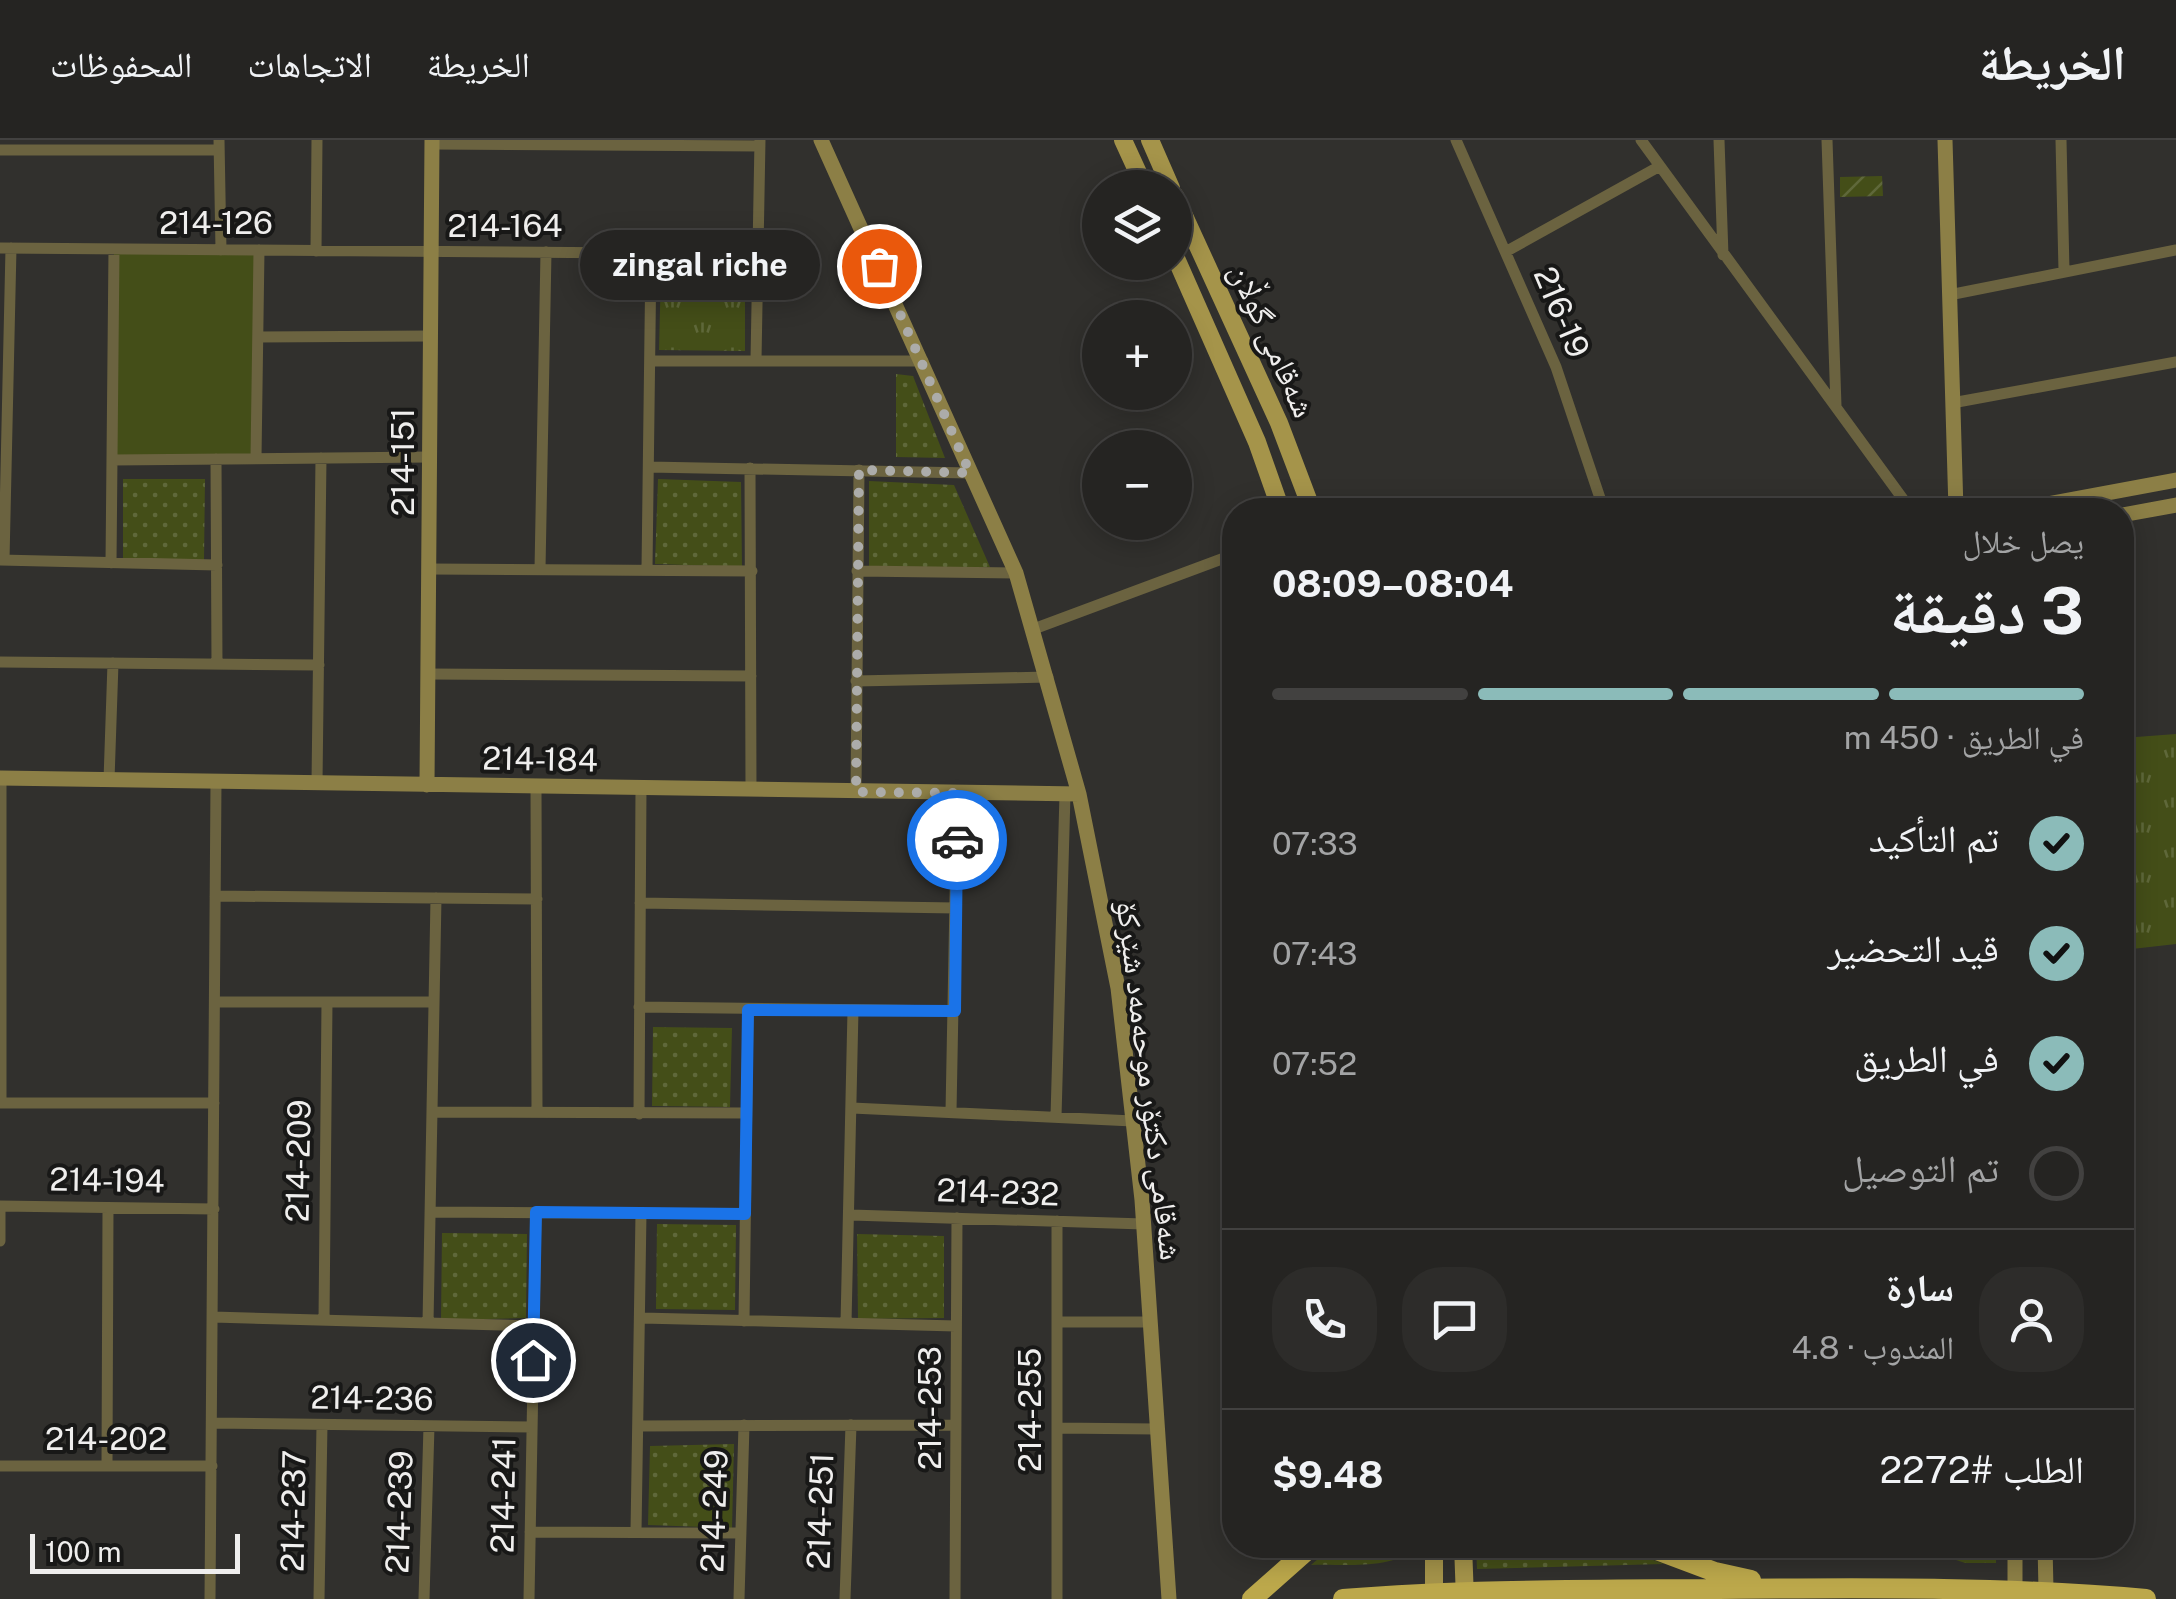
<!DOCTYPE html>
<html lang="ar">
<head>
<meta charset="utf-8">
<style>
  body { margin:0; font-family:"Public Sans","Noto Naskh Arabic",sans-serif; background:#2d2c2a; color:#f1f3f6; direction:rtl; height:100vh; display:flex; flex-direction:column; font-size:38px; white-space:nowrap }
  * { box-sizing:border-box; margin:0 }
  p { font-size:32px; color:#a3a4a5 }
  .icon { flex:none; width:55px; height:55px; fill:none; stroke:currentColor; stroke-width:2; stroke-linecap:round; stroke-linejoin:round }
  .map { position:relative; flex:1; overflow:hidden; direction:ltr }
  .sheet { position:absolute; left:1222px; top:358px; width:912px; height:1060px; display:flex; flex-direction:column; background:#252422; border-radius:40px; box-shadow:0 5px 25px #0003,0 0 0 2px #424140; direction:rtl }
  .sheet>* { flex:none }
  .controls { position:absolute; left:1082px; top:30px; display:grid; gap:20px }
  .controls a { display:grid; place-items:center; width:110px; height:110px; border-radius:50%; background:#252422; box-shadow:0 5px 25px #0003,0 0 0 2px #424140; font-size:50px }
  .scale { position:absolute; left:30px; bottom:25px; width:210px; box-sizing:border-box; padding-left:10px; border:5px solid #efeeed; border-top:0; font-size:28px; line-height:35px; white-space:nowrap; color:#efeeed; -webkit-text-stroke:8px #181817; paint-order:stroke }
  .pin { position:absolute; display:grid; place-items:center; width:85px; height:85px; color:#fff; margin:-42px; border:5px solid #fff; border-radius:50%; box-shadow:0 2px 10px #0007 }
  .courier { position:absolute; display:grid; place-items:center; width:100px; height:100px; margin:-50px; border:8px solid #1a73e8; border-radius:50%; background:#fff; color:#222; box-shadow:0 2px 12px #0007 }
  .bubble { position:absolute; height:70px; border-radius:35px; background:#252422; box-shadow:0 5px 25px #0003,0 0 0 2px #424140; font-size:32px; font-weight:700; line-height:70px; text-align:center; direction:rtl }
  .head em { font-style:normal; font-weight:700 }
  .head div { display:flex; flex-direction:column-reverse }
  .head { display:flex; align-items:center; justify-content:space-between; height:170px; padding:0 50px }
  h1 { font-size:65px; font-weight:700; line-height:75px }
  .bar { display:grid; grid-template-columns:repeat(4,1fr); gap:15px 10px; align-content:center; height:120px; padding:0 50px }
  .bar i { height:12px; border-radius:8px; background:#424140 }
  .bar .active { background:#8bbbb9 }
  .bar p { grid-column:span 4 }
  .line { display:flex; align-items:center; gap:25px; padding:0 50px; border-top:2px solid #424140 }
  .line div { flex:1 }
  .round { display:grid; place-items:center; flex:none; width:105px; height:105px; border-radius:40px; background:#2d2c2a }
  ol { padding:0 50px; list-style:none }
  li { display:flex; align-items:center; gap:30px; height:110px }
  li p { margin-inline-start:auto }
  li .icon { padding:10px; border-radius:50%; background:#8bbbb9; color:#111; stroke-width:4 }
  li:last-child { color:#a3a4a5 }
  li i { width:55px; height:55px; border:5px solid #424140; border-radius:50% }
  header { display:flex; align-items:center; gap:60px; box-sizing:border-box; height:140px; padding:0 50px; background:#252422; border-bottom:2px solid #424140 }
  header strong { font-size:48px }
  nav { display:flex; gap:55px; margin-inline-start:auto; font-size:35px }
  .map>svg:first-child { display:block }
  .grass { fill:url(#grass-dots) }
  .park { fill:url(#park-tufts) }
  .garden { fill:url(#garden-furrows) }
  .pitch { fill:#444e18 }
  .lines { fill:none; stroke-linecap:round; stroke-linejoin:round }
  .street { stroke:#6b6340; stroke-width:11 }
  .secondary { stroke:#8c7f46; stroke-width:15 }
  .primary { stroke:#a5944a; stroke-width:18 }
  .highway { stroke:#bca84b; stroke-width:20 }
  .done { stroke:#acacaa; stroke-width:10; stroke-dasharray:0 18 }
  .route { stroke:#1a73e8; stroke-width:12 }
  .labels { text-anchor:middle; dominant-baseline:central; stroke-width:8; stroke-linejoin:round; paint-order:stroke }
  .street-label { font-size:32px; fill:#efeeed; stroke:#181817 }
</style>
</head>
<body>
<header>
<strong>الخريطة</strong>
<nav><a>الخريطة</a><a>الاتجاهات</a><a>المحفوظات</a></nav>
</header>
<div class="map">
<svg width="2176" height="1459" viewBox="0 0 2176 1459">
  <defs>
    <pattern id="grass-dots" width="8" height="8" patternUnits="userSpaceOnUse" patternTransform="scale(2.5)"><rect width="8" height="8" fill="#444e18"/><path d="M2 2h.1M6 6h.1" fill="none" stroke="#5f683a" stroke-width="1.8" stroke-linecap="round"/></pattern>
    <pattern id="park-tufts" width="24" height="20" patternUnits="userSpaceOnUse" patternTransform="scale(2.5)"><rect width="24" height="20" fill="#444e18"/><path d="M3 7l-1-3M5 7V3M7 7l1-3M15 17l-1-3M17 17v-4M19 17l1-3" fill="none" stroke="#5f683a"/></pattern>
    <pattern id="garden-furrows" width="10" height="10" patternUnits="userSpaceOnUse" patternTransform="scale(2.5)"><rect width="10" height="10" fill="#444e18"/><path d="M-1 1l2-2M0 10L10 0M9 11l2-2" fill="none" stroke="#5f683a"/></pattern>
  </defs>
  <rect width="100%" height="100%" fill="#31302d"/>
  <path class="grass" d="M896,234L913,236L945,318L896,317Z
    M123,339H205L204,420L123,421Z
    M658,339L741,342L742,427L655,424Z
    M869,341L954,345L990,427L869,428Z
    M653,887L732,888L730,967L652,966Z
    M657,1084L736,1085L735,1170L656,1169Z
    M442,1093L527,1094L526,1178L441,1180Z
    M857,1094L944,1096V1178L858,1179Z
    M734,1304L732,1388L648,1385L650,1306Z
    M1334,1405H1416C1396,1432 1342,1423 1311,1425Z
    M1476,1405H1613L1664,1424L1477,1429Z
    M1912,1405H1996V1423H1965Z"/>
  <path class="park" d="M661,129H745V211L659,210Z
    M2176,594V804L2123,810V598Z"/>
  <path class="garden" d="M1882,36L1883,56L1840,57V37Z"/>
  <path class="pitch" d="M114,109L259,110L256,318L113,320Z"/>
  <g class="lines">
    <path class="street" d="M219,0L221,110
      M1456,0L1556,227L1604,370
      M1641,0L1911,370
      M1719,0L1723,115
      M1827,0L1836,266
      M2061,0L2064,131
      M432,4L760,6
      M0,10H219
      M0,108L758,114
      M316,111L317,0
      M1507,111L1660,26
      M1949,155L2176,110
      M258,197L430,196
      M756,220L760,0
      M650,221H923
      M1952,263L2176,222
      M256,318L259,110
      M216,319L217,524
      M112,320L430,317
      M649,327L970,333
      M750,328L751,650
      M0,420L217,425
      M4,420L11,108
      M111,423L114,109
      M429,429L752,431
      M540,429L546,112
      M647,429L651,113
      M857,431L1016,433
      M1031,490L1235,414
      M0,522L319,525
      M428,534L751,536
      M856,541L1048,537
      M109,640L113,523
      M317,643L321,318
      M536,646L537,972
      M856,651L859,330
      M215,756L537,759
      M640,763L956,768
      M215,862H433
      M639,867L955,871
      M0,963H214
      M1,963V638
      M852,968L1133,981
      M432,972L746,973
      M951,972L957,653
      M639,974L641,648
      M1056,977L1065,654
      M0,1066L214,1069
      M430,1072L745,1074
      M851,1075L1144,1084
      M0,1101V1066
      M213,1177L534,1186
      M642,1178L956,1186
      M324,1180L327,862
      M744,1181L748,870
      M1057,1182H1151
      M428,1183L436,758
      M846,1183L853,870
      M212,1283L532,1287
      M638,1286L956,1285
      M1057,1288L1156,1289
      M107,1325L108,1068
      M0,1326H212
      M530,1392L741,1393
      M636,1392L641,1073
      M210,1459L216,642
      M319,1459L322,1285
      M424,1459L429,1286
      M529,1459L536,1072
      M739,1459L744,1285
      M845,1459L851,1285
      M955,1459L957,1078
      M1057,1459V1081"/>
    <path class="secondary" d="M821,0L1016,433L1079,654L1118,848L1142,1060L1169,1459
      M1945,0L1956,370
      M2016,370L2176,340
      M2122,375L2176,365
      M0,638L1079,654
      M427,645L432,0
      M2045,1405L2046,1450
      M2015,1449V1405"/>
    <path class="primary" d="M1123,0L1145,48
      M1150,0L1171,48
      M1175,56L1279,283L1312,370
      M1175,116L1257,302L1281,370
      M1434,1405V1459
      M1463,1405L1465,1459"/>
    <path class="highway" d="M1643,1405L1715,1432L1751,1440
      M1252,1459L1313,1405
      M1343,1459C1467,1449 1590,1450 1714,1449C1858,1448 2002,1446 2146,1459"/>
  </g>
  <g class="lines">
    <path class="done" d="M879,126L970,333L859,330L856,652L957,653V700"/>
    <path class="route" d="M533,1220L536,1072L745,1074L748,870L955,871L957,700"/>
  </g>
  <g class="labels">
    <g class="street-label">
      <text x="216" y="82">214-126</text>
      <text x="505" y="85">214-164</text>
      <text transform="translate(1562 172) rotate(67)">216-19</text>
      <text transform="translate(1273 200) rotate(66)">شەقامی گوڵان</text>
      <text transform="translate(402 322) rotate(-90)">214-151</text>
      <text transform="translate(540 619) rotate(1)">214-184</text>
      <text transform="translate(1150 940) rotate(83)">شەقامی دکتۆر موحەمەد شێرکۆ</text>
      <text transform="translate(298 1021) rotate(-89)">214-209</text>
      <text transform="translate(107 1040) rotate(1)">214-194</text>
      <text transform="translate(998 1052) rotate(2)">214-232</text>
      <text transform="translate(372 1258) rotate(1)">214-236</text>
      <text transform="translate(929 1268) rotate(-90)">214-253</text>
      <text transform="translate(1029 1270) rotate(-90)">214-255</text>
      <text x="106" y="1298">214-202</text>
      <text transform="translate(503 1355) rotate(-89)">214-241</text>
      <text transform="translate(293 1371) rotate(-89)">214-237</text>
      <text transform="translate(714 1371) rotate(-88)">214-249</text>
      <text transform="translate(820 1371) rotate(-88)">214-251</text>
      <text transform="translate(399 1372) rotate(-88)">214-239</text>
    </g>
  </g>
</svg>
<div class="controls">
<a><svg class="icon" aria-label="layers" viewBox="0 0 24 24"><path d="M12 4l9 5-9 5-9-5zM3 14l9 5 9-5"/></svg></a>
<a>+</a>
<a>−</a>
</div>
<div class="scale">100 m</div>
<div class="pin" style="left:879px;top:126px;background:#ea580c"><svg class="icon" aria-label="bag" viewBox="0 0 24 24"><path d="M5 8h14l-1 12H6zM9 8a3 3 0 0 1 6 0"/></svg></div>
<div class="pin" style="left:533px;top:1220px;background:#1f2937"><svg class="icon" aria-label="home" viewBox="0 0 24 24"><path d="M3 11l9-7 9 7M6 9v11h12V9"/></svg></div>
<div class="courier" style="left:957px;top:700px"><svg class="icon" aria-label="car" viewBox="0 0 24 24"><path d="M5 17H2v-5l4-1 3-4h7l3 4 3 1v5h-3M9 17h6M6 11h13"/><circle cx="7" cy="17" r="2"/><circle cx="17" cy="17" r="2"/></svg></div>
<div class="bubble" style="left:580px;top:90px;width:240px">zingal riche</div>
<section class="sheet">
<div class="head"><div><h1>3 دقيقة</h1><p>يصل خلال</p></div><em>08:04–08:09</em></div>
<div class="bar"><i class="active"></i><i class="active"></i><i class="active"></i><i></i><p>في الطريق · 450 m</p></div>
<ol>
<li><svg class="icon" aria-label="check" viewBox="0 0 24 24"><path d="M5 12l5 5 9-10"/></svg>تم التأكيد<p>07:33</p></li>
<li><svg class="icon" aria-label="check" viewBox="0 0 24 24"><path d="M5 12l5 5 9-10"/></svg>قيد التحضير<p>07:43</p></li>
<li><svg class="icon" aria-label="check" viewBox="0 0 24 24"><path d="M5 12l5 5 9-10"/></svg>في الطريق<p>07:52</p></li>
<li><i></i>تم التوصيل</li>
</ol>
<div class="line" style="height:180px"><a class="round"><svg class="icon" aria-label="person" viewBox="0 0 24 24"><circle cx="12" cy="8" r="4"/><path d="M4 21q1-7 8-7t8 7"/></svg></a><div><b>سارة</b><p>المندوب · 4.8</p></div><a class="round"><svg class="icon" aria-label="chat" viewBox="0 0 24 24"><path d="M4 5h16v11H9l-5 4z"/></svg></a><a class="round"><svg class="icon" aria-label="phone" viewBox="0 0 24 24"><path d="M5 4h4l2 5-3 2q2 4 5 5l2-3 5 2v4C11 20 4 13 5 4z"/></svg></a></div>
<div class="line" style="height:130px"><div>الطلب #2272</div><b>$9.48</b></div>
</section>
</div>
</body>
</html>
